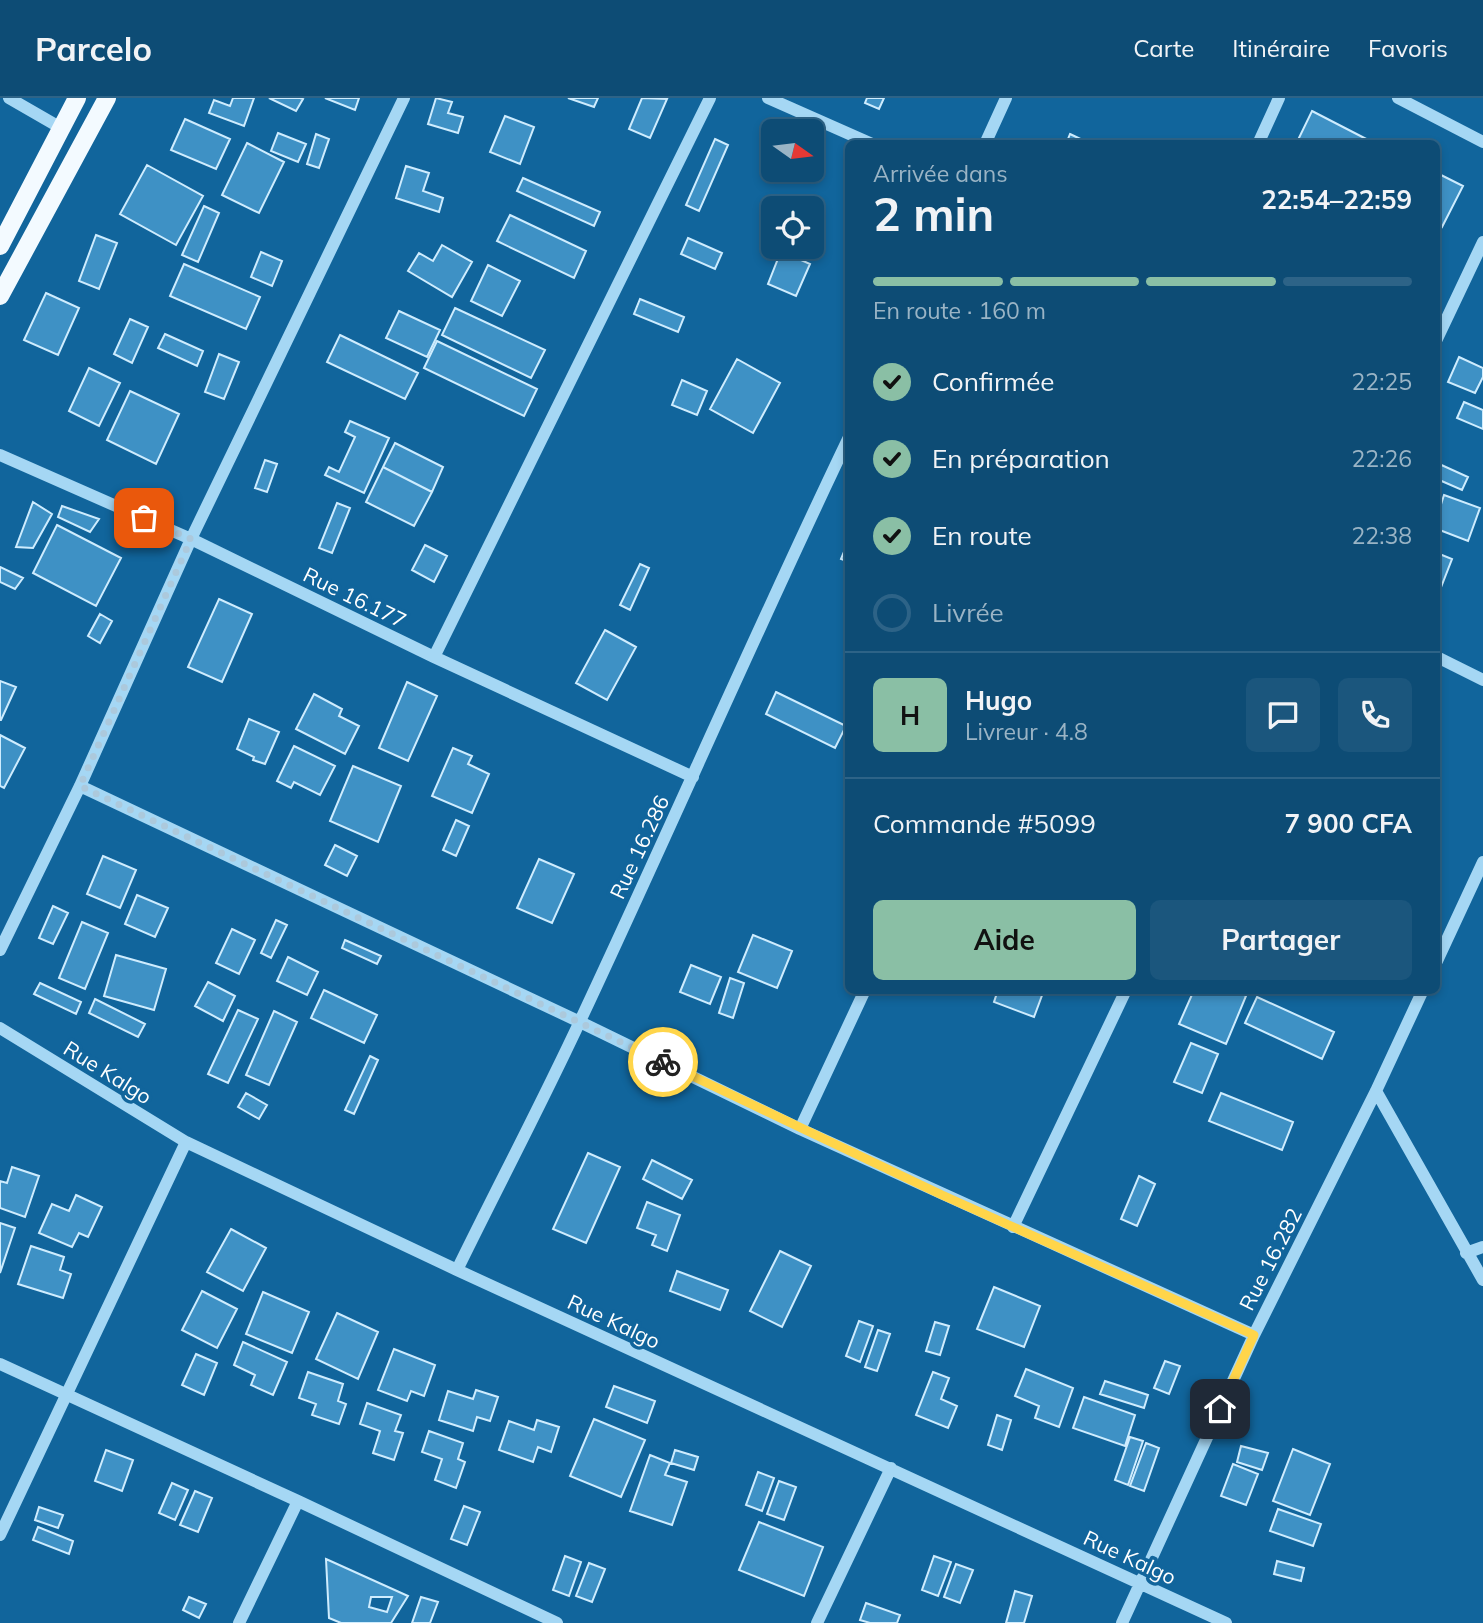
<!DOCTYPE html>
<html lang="fr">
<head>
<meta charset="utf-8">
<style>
  body { margin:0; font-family:Mulish,sans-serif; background:#1b567d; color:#f1f3f6; height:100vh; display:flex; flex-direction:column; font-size:26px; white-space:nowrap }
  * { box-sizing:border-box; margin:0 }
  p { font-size:23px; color:#9ab4c5 }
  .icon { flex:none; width:38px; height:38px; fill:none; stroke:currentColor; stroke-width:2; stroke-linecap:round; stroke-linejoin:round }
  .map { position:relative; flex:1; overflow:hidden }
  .side { position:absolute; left:845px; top:42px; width:595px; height:854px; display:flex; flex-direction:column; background:#0d4c75; border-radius:10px; box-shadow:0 4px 10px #0003,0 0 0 2px #2d6387 }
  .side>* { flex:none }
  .needle { width:46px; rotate:104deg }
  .tools { position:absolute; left:761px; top:21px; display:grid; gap:14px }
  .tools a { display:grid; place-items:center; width:63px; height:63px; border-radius:10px; background:#0d4c75; box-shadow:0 4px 10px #0003,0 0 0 2px #2d6387; font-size:35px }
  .pin { position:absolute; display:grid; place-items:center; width:60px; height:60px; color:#fff; margin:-30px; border-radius:14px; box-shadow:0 4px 10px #0006 }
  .courier { position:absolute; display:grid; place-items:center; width:70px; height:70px; margin:-35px; border:5px solid #ffd54a; border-radius:50%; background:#fff; color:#222; box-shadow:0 2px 9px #0007 }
  .headline em { font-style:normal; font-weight:700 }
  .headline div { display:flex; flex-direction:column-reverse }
  .headline { display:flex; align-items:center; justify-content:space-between; height:119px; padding:0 28px }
  h1 { font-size:46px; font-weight:700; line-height:52px }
  .bar { display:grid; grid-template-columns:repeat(4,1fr); gap:10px 7px; align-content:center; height:84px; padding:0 28px }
  .bar i { height:9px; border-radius:5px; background:#2d6387 }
  .bar .current { background:#8abfa5 }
  .bar p { grid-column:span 4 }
  .line { display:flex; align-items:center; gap:18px; padding:0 28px; border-top:2px solid #2d6387 }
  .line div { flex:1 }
  .round { display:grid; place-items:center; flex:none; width:74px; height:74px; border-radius:10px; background:#1b567d }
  ol { padding:0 28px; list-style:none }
  li { display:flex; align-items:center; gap:21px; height:77px }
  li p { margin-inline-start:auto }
  li .icon { padding:7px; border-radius:50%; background:#8abfa5; color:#111; stroke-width:4 }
  li:last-child { color:#9ab4c5 }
  li i { width:38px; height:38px; border:4px solid #2d6387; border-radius:50% }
  .action { display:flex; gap:14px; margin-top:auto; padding:14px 28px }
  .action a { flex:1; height:80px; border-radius:10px; background:#8abfa5; color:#111; font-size:28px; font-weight:700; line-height:80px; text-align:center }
  .action a+a { background:#1b567d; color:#f1f3f6 }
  header { display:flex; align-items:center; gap:42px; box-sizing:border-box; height:98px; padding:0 35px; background:#0d4c75; border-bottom:2px solid #2d6387 }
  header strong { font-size:33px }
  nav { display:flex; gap:38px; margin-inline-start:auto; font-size:24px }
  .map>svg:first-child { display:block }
  .building { fill:#3e91c5; stroke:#ceecfe; stroke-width:2; fill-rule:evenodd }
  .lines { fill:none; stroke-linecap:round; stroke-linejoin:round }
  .minor { stroke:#a5d7f4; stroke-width:12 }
  .major { stroke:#f3faff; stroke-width:18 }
  .done { stroke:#acc9dc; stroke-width:7; stroke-dasharray:0 12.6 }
  .route { stroke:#ffd54a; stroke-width:9 }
  .labels { text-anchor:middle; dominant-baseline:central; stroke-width:7; stroke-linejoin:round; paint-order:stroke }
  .street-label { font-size:21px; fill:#fff; stroke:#11659c }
</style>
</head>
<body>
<header>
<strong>Parcelo</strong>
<nav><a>Carte</a><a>Itinéraire</a><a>Favoris</a></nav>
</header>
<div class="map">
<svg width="1483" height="1525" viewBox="0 0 1483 1525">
  <rect width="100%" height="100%" fill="#11659c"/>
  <path class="building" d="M233,0H254L244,28L209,15L214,2L230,8Z
    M269,0H300L303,1L296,13Z
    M325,0H359L355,12Z
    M436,0L452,4L448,15L463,19L458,35L428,26Z
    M568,0H598L594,9Z
    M642,0L667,1L650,40L629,31Z
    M867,0H884L879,11L865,5Z
    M1312,13L1376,46H1296Z
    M505,18L534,29L520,66L490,54Z
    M185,21L230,41L216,71L171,52Z
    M278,35L306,46L298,64L271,53Z
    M316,36L329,41L319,70L307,66Z
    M1070,36L1091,46H1066Z
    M715,41L728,47L699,113L686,107Z
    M247,45L284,64L259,115L222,97Z
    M147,67L203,98L176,147L120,116Z
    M406,68L429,75L423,93L443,100L439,114L396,100Z
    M1437,75L1463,88L1442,129L1437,126Z
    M523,80L600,114L594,128L517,93Z
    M204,108L219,115L198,164L182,157Z
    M510,117L586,153L574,180L497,143Z
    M96,137L117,145L99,191L79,183Z
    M688,140L722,155L715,171L681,156Z
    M442,147L472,164L452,199L408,173L419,155L433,163Z
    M781,153L810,166L796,198L768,186Z
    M261,154L282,163L272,188L251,179Z
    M184,166L260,199L246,231L170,198Z
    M488,167L520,183L502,218L471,203Z
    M46,195L79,210L58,257L24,242Z
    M640,201L684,219L678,234L634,216Z
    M455,210L545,252L531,280L442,237Z
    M399,213L440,232L427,259L386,240Z
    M130,221L148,229L132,265L114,256Z
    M165,236L203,253L197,268L158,250Z
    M340,237L418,275L405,301L327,264Z
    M437,243L537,291L524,318L424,270Z
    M219,256L239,264L224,301L205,294Z
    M1459,259L1483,270V279L1475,295L1448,284Z
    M737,261L780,285L753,335L710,311Z
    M89,270L120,285L99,328L69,313Z
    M682,282L707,293L697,317L672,307Z
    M130,293L179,316L156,366L107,342Z
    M1464,304L1483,312V331L1457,320Z
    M350,323L389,340L364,395L325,377L329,369L339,374L355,339L345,334Z
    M395,345L443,369L432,394L383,369Z
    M265,362L277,366L267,394L255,390Z
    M1437,365L1468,379L1462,392L1437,381Z
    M383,369L432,394L414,428L366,404Z
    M1444,397L1480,410L1468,443L1437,431V419Z
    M33,404L52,416L33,450L16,449Z
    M337,405L350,410L332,455L319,450Z
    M62,408L99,421L90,434L58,419Z
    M57,427L121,460L96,508L33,475Z
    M849,442V464L841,461Z
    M425,447L447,458L434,484L412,472Z
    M1437,455L1452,461L1438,497L1437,496Z
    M640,466L649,470L630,512L620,507Z
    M0,469L23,480L15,491L0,484Z
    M219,501L252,516L222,584L188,569Z
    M100,516L112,523L100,545L88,538Z
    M605,532L636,549L607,602L576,585Z
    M0,583L16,589L1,622H0Z
    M407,584L437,598L408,663L379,650Z
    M776,594L846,628L835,650L766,616Z
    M314,596L342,611L339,618L359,628L345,656L296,631Z
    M249,621L279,634L265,666L253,662L254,659L237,651Z
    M0,637L25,650L4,690L0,688Z
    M294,648L335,668L320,697L294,684L291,690L277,683Z
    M453,650L472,658L468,666L489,676L472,715L432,698Z
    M353,668L401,688L378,744L330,723Z
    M456,722L469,728L456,758L443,752Z
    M335,747L357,758L347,778L325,767Z
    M103,758L136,772L120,810L87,796Z
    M539,761L574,776L552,825L517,810Z
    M137,797L168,810L155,839L125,826Z
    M53,808L68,815L53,846L39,840Z
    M276,822L287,827L271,860L261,855Z
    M82,824L108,835L85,891L59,880Z
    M232,831L255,842L239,876L216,865Z
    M753,837L792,853L777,890L738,874Z
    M345,842L381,858L377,866L342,850Z
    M116,857L166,871L154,912L104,898Z
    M288,859L318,874L307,897L277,883Z
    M691,867L721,879L710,906L680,894Z
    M730,880L744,885L733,920L719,915Z
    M208,884L235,898L223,923L195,908Z
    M40,885L81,904L76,916L34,896Z
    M324,892L377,917L364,945L311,920Z
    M998,892H1044L1034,919L994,904Z
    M1194,892H1234L1246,898L1226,946L1179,926Z
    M1257,899L1334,934L1322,961L1245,925Z
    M95,901L145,926L138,939L89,915Z
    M238,912L258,921L228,985L208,976Z
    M274,913L297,924L269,987L246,977Z
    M1191,945L1218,956L1202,995L1174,984Z
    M370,958L378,962L354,1016L345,1012Z
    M246,995L267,1007L259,1021L238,1009Z
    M1221,995L1293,1024L1282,1052L1209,1023Z
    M588,1055L620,1069L586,1145L553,1131Z
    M652,1062L692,1082L682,1101L643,1081Z
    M12,1069L39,1078L25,1119L0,1110V1083L7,1085Z
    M1139,1078L1155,1086L1137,1128L1121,1121Z
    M76,1097L102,1109L88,1139L79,1135L72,1149L39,1135L52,1106L69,1113Z
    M647,1104L680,1117L667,1153L652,1147L656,1137L637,1130Z
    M0,1125L15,1130L0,1175Z
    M231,1131L266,1150L243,1193L207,1174Z
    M31,1148L64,1159L60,1172L71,1176L63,1200L18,1186Z
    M780,1153L811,1168L782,1229L750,1213Z
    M677,1173L728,1192L720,1212L670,1193Z
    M994,1189L1040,1208L1024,1249L977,1231Z
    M202,1193L237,1211L217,1250L182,1232Z
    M263,1194L309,1214L292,1255L246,1236Z
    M337,1215L378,1234L358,1281L316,1261Z
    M859,1223L873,1228L860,1264L846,1258Z
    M935,1224L949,1228L940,1257L926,1253Z
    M878,1232L890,1236L877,1273L865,1269Z
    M243,1244L287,1264L273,1297L251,1287L255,1277L234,1267Z
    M394,1251L435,1267L424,1298L411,1293L407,1303L378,1292Z
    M196,1256L217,1265L204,1297L182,1287Z
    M1165,1263L1180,1268L1169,1296L1154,1290Z
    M1026,1271L1073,1290L1059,1329L1035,1320L1039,1308L1015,1298Z
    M308,1274L343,1286L338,1303L346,1306L339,1326L312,1317L316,1306L299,1300Z
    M933,1274L949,1280L941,1301L957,1308L948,1330L916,1317Z
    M1105,1283L1148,1297L1144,1310L1100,1296Z
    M614,1288L655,1303L647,1325L606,1309Z
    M476,1292L498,1299L490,1323L477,1319L473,1333L439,1322L448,1293L473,1301Z
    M1084,1299L1135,1317L1125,1348L1073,1330Z
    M367,1305L401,1317L395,1333L403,1335L394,1362L373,1355L380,1333L360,1326Z
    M997,1317L1011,1322L1002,1352L988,1347Z
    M594,1321L645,1342L621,1399L570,1378Z
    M537,1322L559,1329L551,1354L538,1349L533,1364L499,1352L509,1323L534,1332Z
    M429,1333L463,1345L458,1361L465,1364L456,1390L435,1382L442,1361L422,1354Z
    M1130,1339L1143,1343L1128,1387L1115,1382Z
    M1146,1345L1159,1350L1144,1393L1130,1388Z
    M1241,1348L1268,1355L1262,1372L1237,1364Z
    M1293,1351L1330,1366L1310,1417L1273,1403Z
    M106,1352L133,1362L122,1393L95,1383Z
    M675,1352L698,1359L694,1372L671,1365Z
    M650,1357L670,1365L665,1377L687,1384L672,1427L630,1413Z
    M1233,1366L1258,1376L1246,1407L1221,1398Z
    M758,1374L774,1380L762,1413L746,1407Z
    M779,1383L796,1389L784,1422L767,1416Z
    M172,1385L188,1392L175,1422L159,1415Z
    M195,1393L212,1400L198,1434L180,1427Z
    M464,1408L480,1414L467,1447L451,1441Z
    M39,1409L63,1417L58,1430L35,1422Z
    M1278,1411L1321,1426L1313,1448L1270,1433Z
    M759,1424L823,1449L804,1498L739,1472Z
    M38,1429L73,1443L69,1456L33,1442Z
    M565,1458L581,1464L569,1498L553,1492Z
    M934,1458L951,1464L938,1498L922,1492Z
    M326,1461L408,1498L391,1525H341L329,1520ZM371,1499H392L387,1514L369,1509Z
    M1277,1463L1304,1470L1301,1483L1274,1476Z
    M589,1465L605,1471L592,1504L576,1498Z
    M956,1466L973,1472L960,1505L944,1499Z
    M1015,1493L1032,1498L1024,1525H1006Z
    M189,1499L206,1506L199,1520L183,1512Z
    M421,1499L438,1504L430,1525H412Z
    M866,1505L900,1517L897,1525H870L860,1522Z"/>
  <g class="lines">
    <path class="minor" d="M9,0L61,30
      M768,0L872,46
      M1398,0L1483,44
      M985,46L1006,0
      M1258,46L1279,0
      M1437,241L1483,144
      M0,357L191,441L434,559L693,679
      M434,559L710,0
      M1437,559L1483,582
      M80,688L580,924L800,1031L1254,1237
      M0,852L80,688L191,441L404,0
      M1437,863L1483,764
      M0,930L186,1044L457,1172L1226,1525
      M1376,993L1483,1182
      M800,1031L865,892
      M1013,1129L1126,892
      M1466,1155L1483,1149
      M457,1172C498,1088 542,1005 581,921C672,727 757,531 849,339
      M0,1266L298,1403L557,1525
      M0,1437L186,1044
      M239,1525L298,1403
      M817,1525L891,1370
      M1122,1525L1254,1237L1376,993L1423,892"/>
    <path class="major" d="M0,148L77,0
      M0,198L107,0"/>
  </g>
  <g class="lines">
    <path class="done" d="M144,420L191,441L80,688L663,964"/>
    <path class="route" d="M663,964L942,1097L1254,1237L1220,1311"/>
  </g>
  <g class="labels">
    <g class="street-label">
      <text transform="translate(355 499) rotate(26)">Rue 16.177</text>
      <text transform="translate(639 749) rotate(-65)">Rue 16.286</text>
      <text transform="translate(108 974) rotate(32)">Rue Kalgo</text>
      <text transform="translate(1270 1161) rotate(-63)">Rue 16.282</text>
      <text transform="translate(614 1223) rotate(25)">Rue Kalgo</text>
      <text transform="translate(1130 1459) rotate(25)">Rue Kalgo</text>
    </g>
  </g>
</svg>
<div class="tools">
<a><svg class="needle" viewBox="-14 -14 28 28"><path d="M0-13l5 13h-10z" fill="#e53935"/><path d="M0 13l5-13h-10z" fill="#9ab4c5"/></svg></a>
<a><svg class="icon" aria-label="locate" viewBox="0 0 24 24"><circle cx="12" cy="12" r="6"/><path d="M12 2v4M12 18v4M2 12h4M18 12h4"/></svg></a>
</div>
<div class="pin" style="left:144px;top:420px;background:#ea580c"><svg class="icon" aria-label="bag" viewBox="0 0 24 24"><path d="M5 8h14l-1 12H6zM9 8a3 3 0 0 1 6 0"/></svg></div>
<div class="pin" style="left:1220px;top:1311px;background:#1f2937"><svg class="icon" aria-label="home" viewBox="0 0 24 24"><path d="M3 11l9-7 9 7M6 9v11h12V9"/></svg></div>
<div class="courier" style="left:663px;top:964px"><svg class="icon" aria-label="bike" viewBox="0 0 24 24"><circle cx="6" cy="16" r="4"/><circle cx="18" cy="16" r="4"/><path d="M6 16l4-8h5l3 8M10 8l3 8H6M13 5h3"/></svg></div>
<section class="side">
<div class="headline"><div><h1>2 min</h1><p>Arrivée dans</p></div><em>22:54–22:59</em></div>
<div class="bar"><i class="current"></i><i class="current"></i><i class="current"></i><i></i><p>En route · 160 m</p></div>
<ol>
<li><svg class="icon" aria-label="check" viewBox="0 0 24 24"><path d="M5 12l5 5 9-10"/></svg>Confirmée<p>22:25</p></li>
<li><svg class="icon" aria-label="check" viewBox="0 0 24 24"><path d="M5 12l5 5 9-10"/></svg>En préparation<p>22:26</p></li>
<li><svg class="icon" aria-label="check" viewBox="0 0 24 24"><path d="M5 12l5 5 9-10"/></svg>En route<p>22:38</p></li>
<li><i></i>Livrée</li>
</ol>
<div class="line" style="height:126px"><b class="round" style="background:#8abfa5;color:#111">H</b><div><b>Hugo</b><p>Livreur · 4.8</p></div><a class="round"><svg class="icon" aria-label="chat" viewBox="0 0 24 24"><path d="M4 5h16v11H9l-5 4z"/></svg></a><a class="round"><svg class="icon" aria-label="phone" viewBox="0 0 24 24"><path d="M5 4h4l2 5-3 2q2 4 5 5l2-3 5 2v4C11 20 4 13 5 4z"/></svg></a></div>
<div class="line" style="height:91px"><div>Commande #5099</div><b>7 900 CFA</b></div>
<div class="action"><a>Aide</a><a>Partager</a></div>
</section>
</div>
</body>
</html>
